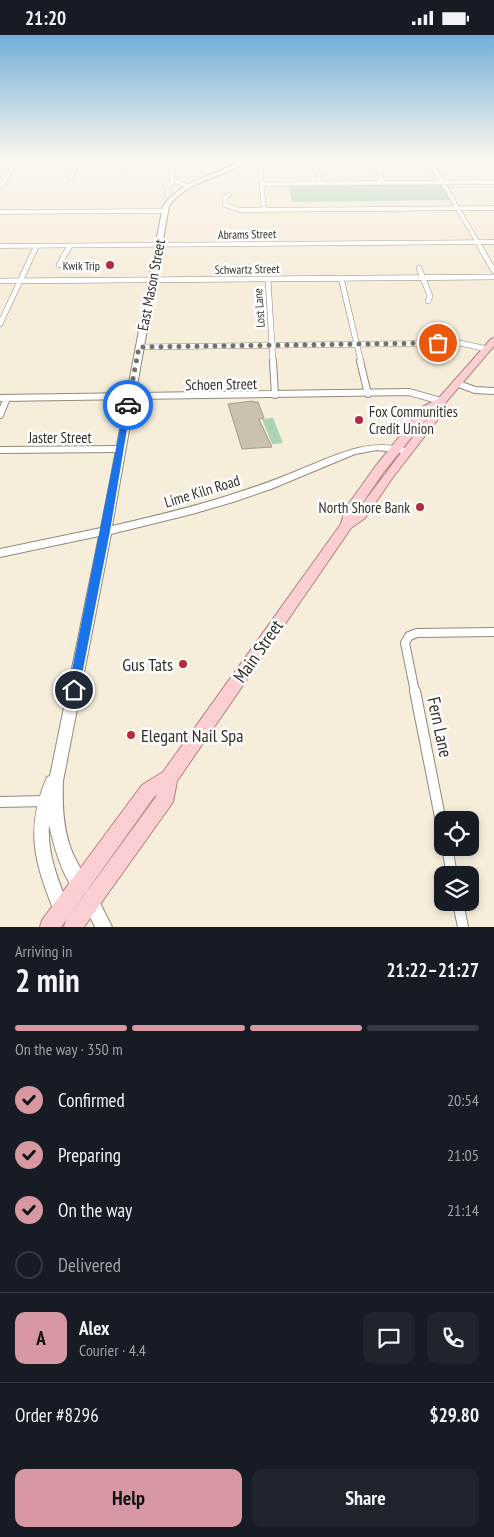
<!DOCTYPE html>
<html lang="en">
<head>
<meta charset="utf-8">
<style>
  body { margin:0; font-family:"PT Sans Narrow",sans-serif; background:#20242c; color:#f1f3f6; height:100vh; display:flex; flex-direction:column; font-size:19px; white-space:nowrap }
  * { box-sizing:border-box; margin:0 }
  p { font-size:16px; color:#9ea1a6 }
  .icon { flex:none; width:28px; height:28px; fill:none; stroke:currentColor; stroke-width:2; stroke-linecap:round; stroke-linejoin:round }
  .map { position:relative; height:892px; overflow:hidden }
  .side { display:flex; flex-direction:column; background:#171b24; flex:1 }
  .side>* { flex:none }
  .buttons { position:absolute; left:434px; top:776px; display:grid; gap:10px }
  .buttons a { display:grid; place-items:center; width:45px; height:45px; border-radius:10px; background:#171b24; box-shadow:0 2px 8px #0003; font-size:25px }
  .pin { position:absolute; display:grid; place-items:center; width:42px; height:42px; color:#fff; margin:-21px; border:2px solid #fff; border-radius:50%; box-shadow:0 1px 5px #0007 }
  .courier { position:absolute; display:grid; place-items:center; width:50px; height:50px; margin:-25px; border:4px solid #1a73e8; border-radius:50%; background:#fff; color:#222; box-shadow:0 1px 6px #0007 }
  .overview em { font-style:normal; font-weight:800 }
  .overview div { display:flex; flex-direction:column-reverse }
  .overview { display:flex; align-items:center; justify-content:space-between; height:85px; padding:0 15px }
  h1 { font-size:32px; font-weight:800; line-height:38px }
  .bar { display:grid; grid-template-columns:repeat(4,1fr); gap:8px 5px; align-content:center; height:60px; padding:0 15px }
  .bar i { height:6px; border-radius:4px; background:#363941 }
  .bar .on { background:#d898a3 }
  .bar p { grid-column:span 4 }
  .line { display:flex; align-items:center; gap:12px; padding:0 15px; border-top:1px solid #363941 }
  .line div { flex:1 }
  .round { display:grid; place-items:center; flex:none; width:52px; height:52px; border-radius:10px; background:#20242c }
  ol { padding:0 15px; list-style:none }
  li { display:flex; align-items:center; gap:15px; height:55px }
  li p { margin-inline-start:auto }
  li .icon { padding:5px; border-radius:50%; background:#d898a3; color:#111; stroke-width:4 }
  li:last-child { color:#9ea1a6 }
  li i { width:28px; height:28px; border:2px solid #363941; border-radius:50% }
  .primary-button { display:flex; gap:10px; margin-top:auto; padding:10px 15px }
  .primary-button a { flex:1; height:58px; border-radius:10px; background:#d898a3; color:#111; font-size:20px; font-weight:800; line-height:58px; text-align:center }
  .primary-button a+a { background:#20242c; color:#f1f3f6 }
  .status { display:flex; justify-content:space-between; align-items:center; height:35px; padding:0 25px; background:#171b24; direction:ltr }
  .status svg { height:14px; fill:currentColor }
  .map>svg:first-child { display:block }
  .green { fill:#aad2b5 }
  .building { fill:#c9c0af; stroke:#a49b8b }
  .lines { fill:none; stroke-linecap:round; stroke-linejoin:round }
  .minor-far4-casing { stroke:#928a7a; stroke-width:5 }
  .minor-far3-casing { stroke:#928a7a; stroke-width:6 }
  .minor-far2-casing { stroke:#928a7a; stroke-width:8 }
  .minor-far1-casing { stroke:#928a7a; stroke-width:10 }
  .minor-casing { stroke:#928a7a; stroke-width:12 }
  .secondary-casing { stroke:#928a7a; stroke-width:2 }
  .primary-casing { stroke:#b38182; stroke-width:2 }
  .minor-far4 { stroke:#fff; stroke-width:4 }
  .minor-far3 { stroke:#fff; stroke-width:5 }
  .minor-far2 { stroke:#fff; stroke-width:6 }
  .minor-far1 { stroke:#fff; stroke-width:8 }
  .minor { stroke:#fff; stroke-width:10 }
  .secondary { fill:#fff; fill-rule:evenodd }
  .primary { fill:#fbced1; fill-rule:evenodd }
  .route { fill:#1a73e8 }
  .done { stroke:#777267; stroke-width:5; stroke-dasharray:0 9 }
  .poi-dot { fill:#b9283e; stroke:#fff; stroke-width:2 }
  .labels { text-anchor:middle; dominant-baseline:central; stroke-width:5; stroke-linejoin:round; paint-order:stroke }
  .far-street-label { font-size:12px; fill:#322f28; stroke:#fff }
  .far-poi-label { font-size:12px; fill:#322f28; stroke:#fff; text-anchor:end }
  .street-label { font-size:15px; fill:#322f28; stroke:#fff }
  .poi-label { font-size:15px; fill:#322f28; stroke:#fff; text-anchor:start }
  .near-street-label { font-size:18px; fill:#322f28; stroke:#fff }
  .near-poi-label { font-size:18px; fill:#322f28; stroke:#fff; text-anchor:end }
</style>
</head>
<body>
<div class="status"><b>21:20</b><svg viewBox="0 0 49 12"><path d="M0 12V9h3v3zM5 12V6h3v6zM10 12V3h3v9zM15 12V0h3v12zM26 1h20v11H26zM47 4h2v5h-2z"/></svg></div>
<div class="map">
<svg width="494" height="892" viewBox="0 0 494 892">
  <rect width="100%" height="100%" fill="#f6eddb"/>
  <path class="green" d="M440,148L450,165L292,167L289,150Z
    M273,383L283,408L272,409L262,384Z"/>
  <path class="building" d="M253,366V367H258L264,383L259,384L272,412L242,414L228,369Z"/>
  <g class="lines">
    <g class="minor-far4-casing">
      <path id="minor-far4" d="M175,123L172,145L187,151
        M259,123L264,175
        M314,123L320,148
        M373,123L383,148
        M428,123L481,213
        M430,127L494,126
        M125,132L128,123
        M71,143L80,123
        M262,149L494,147
        M0,152L19,123
        M167,160L169,150L173,147
        M229,160L224,163L225,170L241,175L494,173
        M0,177L165,176
        M0,211L494,207
        M35,213L36,211
        M69,213L70,211"/>
    </g>
    <g class="minor-far3-casing">
      <path id="minor-far3" d="M480,212L494,236
        M59,230L69,212
        M419,233L430,261L428,266
        M341,243L361,327
        M268,244L273,327
        M0,246L494,242
        M0,289L36,212
        M139,312L460,308L487,314"/>
    </g>
    <g class="minor-far2-casing">
      <path id="minor-far2" d="M273,326L275,360
        M360,326L368,359
        M456,348L475,355L494,356
        M0,363L409,357L441,366
        M0,380L7,363
        M0,415L120,414"/>
    </g>
    <g class="minor-far1-casing">
      <path id="minor-far1" d="M415,657L405,608L409,601L417,598L494,597"/>
    </g>
    <g class="minor-casing">
      <path id="minor" d="M415,656L442,792
        M0,767L47,766
        M447,812L452,840
        M458,868L463,892"/>
    </g>
    <g class="secondary-casing">
      <path id="secondary" d="M244,123H250C226,144 189,143 169,171L112,491C151,482 190,473 227,461C252,453 276,445 299,435C335,421 366,403 405,413L407,415L402,418L377,415L355,419L271,454L233,467L192,479L111,499L63,746C62,771 63,796 73,819C78,830 85,840 89,851L87,857L81,859C64,852 53,807 49,790C47,820 59,847 70,875L68,881L62,883L56,881C35,829 24,796 47,742L50,741L99,501L0,522V514L101,493L163,171C184,142 217,142 244,123Z
        M90,858L96,860L112,892H95L82,866L84,860Z"/>
    </g>
    <g class="primary-casing">
      <path id="primary" d="M494,303V311L446,367L442,379L393,442L365,483L351,493L177,746L173,767L84,892H64L66,885L158,759L154,762L61,892H40L42,885L142,750L163,737L341,489L345,474L375,432L424,371L438,364L491,304ZM434,374L355,479L383,438Z"/>
    </g>
    <use href="#minor-far4" class="minor-far4"/>
    <use href="#minor-far3" class="minor-far3"/>
    <use href="#minor-far2" class="minor-far2"/>
    <use href="#minor-far1" class="minor-far1"/>
    <use href="#minor" class="minor"/>
    <use href="#secondary" class="secondary"/>
    <use href="#primary" class="primary"/>
  </g>
  <linearGradient id="sky" x2="0" y2="1"><stop stop-color="#73afd8"/><stop offset="0.5" stop-color="#fbf7ef"/><stop offset="1" stop-color="#fbf7ef" stop-opacity="0"/></linearGradient>
  <rect width="494" height="248" fill="url(#sky)"/>
  <path class="route" d="M125,368L131,370L110,496L79,655L74,660L68,655Z"/>
  <g class="lines">
    <path class="done" d="M128,370L139,312L438,308"/>
  </g>
  <g class="poi-dot">
    <circle cx="110" cy="230" r="5"/>
    <circle cx="359" cy="385" r="5"/>
    <circle cx="420" cy="472" r="5"/>
    <circle cx="183" cy="629" r="5"/>
    <circle cx="131" cy="700" r="5"/>
  </g>
  <g class="labels">
    <g class="far-street-label">
      <text transform="translate(247 199) rotate(-1)">Abrams Street</text>
      <text transform="translate(247 234) rotate(-1)">Schwartz Street</text>
      <text transform="translate(259 273) rotate(-94)">Lost Lane</text>
    </g>
    <g class="far-poi-label">
      <text x="100" y="230">Kwik Trip</text>
    </g>
    <g class="street-label">
      <text transform="translate(151 250) rotate(-79)">East Mason Street</text>
      <text transform="translate(221 349) rotate(-1)">Schoen Street</text>
      <text x="60" y="402">Jaster Street</text>
      <text transform="translate(202 456) rotate(-17)">Lime Kiln Road</text>
    </g>
    <g class="poi-label">
      <text x="369" y="376">Fox Communities<tspan x="369" dy="17">Credit Union</tspan></text>
      <text x="410" y="472" text-anchor="end">North Shore Bank</text>
    </g>
    <g class="near-street-label">
      <text transform="translate(258 616) rotate(-55)">Main Street</text>
      <text transform="translate(440 692) rotate(78)">Fern Lane</text>
    </g>
    <g class="near-poi-label">
      <text x="173" y="629">Gus Tats</text>
      <text x="141" y="700" text-anchor="start">Elegant Nail Spa</text>
    </g>
  </g>
</svg>
<div class="buttons">
<a><svg class="icon" aria-label="locate" viewBox="0 0 24 24"><circle cx="12" cy="12" r="6"/><path d="M12 2v4M12 18v4M2 12h4M18 12h4"/></svg></a>
<a><svg class="icon" aria-label="layers" viewBox="0 0 24 24"><path d="M12 4l9 5-9 5-9-5zM3 14l9 5 9-5"/></svg></a>
</div>
<div class="pin" style="left:438px;top:308px;background:#ea580c"><svg class="icon" aria-label="bag" viewBox="0 0 24 24"><path d="M5 8h14l-1 12H6zM9 8a3 3 0 0 1 6 0"/></svg></div>
<div class="pin" style="left:74px;top:655px;background:#1f2937"><svg class="icon" aria-label="home" viewBox="0 0 24 24"><path d="M3 11l9-7 9 7M6 9v11h12V9"/></svg></div>
<div class="courier" style="left:128px;top:370px"><svg class="icon" aria-label="car" viewBox="0 0 24 24"><path d="M5 17H2v-5l4-1 3-4h7l3 4 3 1v5h-3M9 17h6M6 11h13"/><circle cx="7" cy="17" r="2"/><circle cx="17" cy="17" r="2"/></svg></div>
</div>
<section class="side">
<div class="overview"><div><h1>2 min</h1><p>Arriving in</p></div><em>21:22–21:27</em></div>
<div class="bar"><i class="on"></i><i class="on"></i><i class="on"></i><i></i><p>On the way · 350 m</p></div>
<ol>
<li><svg class="icon" aria-label="check" viewBox="0 0 24 24"><path d="M5 12l5 5 9-10"/></svg>Confirmed<p>20:54</p></li>
<li><svg class="icon" aria-label="check" viewBox="0 0 24 24"><path d="M5 12l5 5 9-10"/></svg>Preparing<p>21:05</p></li>
<li><svg class="icon" aria-label="check" viewBox="0 0 24 24"><path d="M5 12l5 5 9-10"/></svg>On the way<p>21:14</p></li>
<li><i></i>Delivered</li>
</ol>
<div class="line" style="height:90px"><b class="round" style="background:#d898a3;color:#111">A</b><div><b>Alex</b><p>Courier · 4.4</p></div><a class="round"><svg class="icon" aria-label="chat" viewBox="0 0 24 24"><path d="M4 5h16v11H9l-5 4z"/></svg></a><a class="round"><svg class="icon" aria-label="phone" viewBox="0 0 24 24"><path d="M5 4h4l2 5-3 2q2 4 5 5l2-3 5 2v4C11 20 4 13 5 4z"/></svg></a></div>
<div class="line" style="height:65px"><div>Order #8296</div><b>$29.80</b></div>
<div class="primary-button"><a>Help</a><a>Share</a></div>
</section>
</body>
</html>
